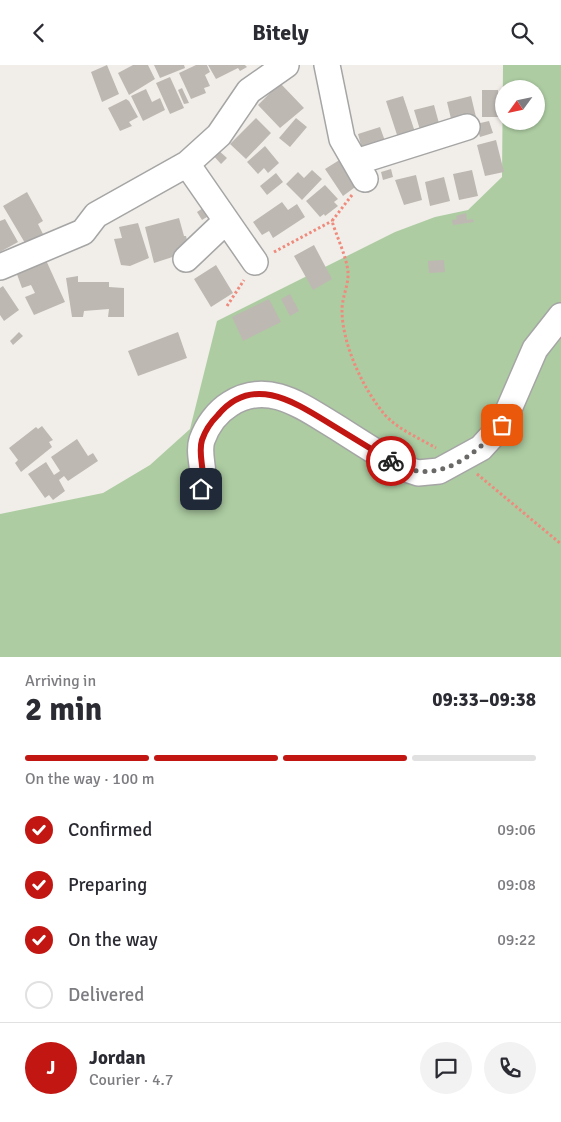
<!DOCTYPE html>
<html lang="en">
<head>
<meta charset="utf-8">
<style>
  body { margin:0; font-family:Signika,sans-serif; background:#f2f2f3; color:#2b2b33; height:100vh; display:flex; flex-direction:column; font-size:19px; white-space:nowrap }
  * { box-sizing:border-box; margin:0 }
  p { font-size:16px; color:#7c7c81 }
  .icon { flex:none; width:28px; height:28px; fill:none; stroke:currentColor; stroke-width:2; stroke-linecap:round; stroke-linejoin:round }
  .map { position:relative; height:592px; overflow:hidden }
  .sheet { display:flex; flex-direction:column; background:#fff; flex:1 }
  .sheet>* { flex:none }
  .needle { width:32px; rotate:237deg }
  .controls { position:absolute; left:495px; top:15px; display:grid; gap:10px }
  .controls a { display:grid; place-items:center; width:50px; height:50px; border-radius:50%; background:#fff; box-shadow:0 1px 4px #0004; font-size:25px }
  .pin { position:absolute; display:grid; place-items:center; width:42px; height:42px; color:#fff; margin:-21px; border-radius:10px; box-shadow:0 2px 8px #0006 }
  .courier { position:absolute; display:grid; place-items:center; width:50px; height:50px; margin:-25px; border:4px solid #c11612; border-radius:50%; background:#fff; color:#222; box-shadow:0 1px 6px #0007 }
  .summary em { font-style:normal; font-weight:700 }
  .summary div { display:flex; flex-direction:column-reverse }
  .summary { display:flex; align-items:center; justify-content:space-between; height:85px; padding:0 25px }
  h1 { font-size:32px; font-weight:700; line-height:38px }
  .bar { display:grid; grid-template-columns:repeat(4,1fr); gap:8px 5px; align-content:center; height:60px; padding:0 25px }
  .bar i { height:6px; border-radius:4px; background:#e1e1e2 }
  .bar .selected { background:#c11612 }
  .bar p { grid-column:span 4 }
  .line { display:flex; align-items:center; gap:12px; padding:0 25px; border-top:1px solid #e1e1e2 }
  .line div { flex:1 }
  .round { display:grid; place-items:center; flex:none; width:52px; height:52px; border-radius:26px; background:#f2f2f3 }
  ol { padding:0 25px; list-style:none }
  li { display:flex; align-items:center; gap:15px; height:55px }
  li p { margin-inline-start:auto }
  li .icon { padding:5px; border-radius:50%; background:#c11612; color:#fff; stroke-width:4 }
  li:last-child { color:#7c7c81 }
  li i { width:28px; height:28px; border:2px solid #e1e1e2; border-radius:50% }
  header { display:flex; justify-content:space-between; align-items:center; height:65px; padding:0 25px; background:#fff; font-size:22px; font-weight:700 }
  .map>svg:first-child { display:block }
  .forest { fill:#adcca2; fill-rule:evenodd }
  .building { fill:#beb8b2 }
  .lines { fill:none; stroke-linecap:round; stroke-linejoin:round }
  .minor-casing { stroke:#a5a5a5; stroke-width:28 }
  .path { stroke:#ee8b7d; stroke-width:3; stroke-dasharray:2.5 2.5; stroke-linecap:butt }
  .minor { stroke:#fff; stroke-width:25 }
  .done { stroke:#6a6967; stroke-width:5; stroke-dasharray:0 9 }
  .route { stroke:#c11612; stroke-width:6 }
</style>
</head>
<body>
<header><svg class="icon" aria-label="back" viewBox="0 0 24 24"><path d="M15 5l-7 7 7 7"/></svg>Bitely<svg class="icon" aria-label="search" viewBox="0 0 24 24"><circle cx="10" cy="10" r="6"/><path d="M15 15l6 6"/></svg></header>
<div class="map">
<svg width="561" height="592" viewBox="0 0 561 592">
  <rect width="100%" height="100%" fill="#f1eee9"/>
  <path class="forest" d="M503,0H561V592H0V449L103,428L150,400L190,364L217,256L395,167L435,152L468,145L502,112ZM504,24H536V56H504Z"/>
  <path class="building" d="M107,0L119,29L102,37L91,7Z
    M133,0H148L155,14L129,30L118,8Z
    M154,0H184L185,3L160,13Z
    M196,0H207L210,7L205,10L210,21L204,23L206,28L191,34L179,8Z
    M208,0H245L247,2L240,6L238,3L216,14Z
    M170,12L184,43L170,49L156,18Z
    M280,18L304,43L280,63L258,40Z
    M182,23L189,38L184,39L178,25Z
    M146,24L152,37L160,33L165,45L143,56L131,31Z
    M482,25H498L499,52H482Z
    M403,31L416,70L399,76L386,36Z
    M471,31L476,52L452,58L447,37Z
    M126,34L129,36L138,52L129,57L132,61L120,66L108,43Z
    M434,40L440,62L421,68L414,45Z
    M256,53L271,68L246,94L230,79Z
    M296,53L307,62L290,82L279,73Z
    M489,56L493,68L480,72L476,59Z
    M380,62L385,76L362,84L358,69Z
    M496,75L504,107L485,111L477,80Z
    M265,81L279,98L268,108L264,103L258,109L247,97Z
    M217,84L227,93L221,99L212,89Z
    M341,94L358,120L343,131L325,104Z
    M391,104L393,112L383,115L381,107Z
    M312,105L322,114L302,135L286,119L298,107L304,113Z
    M472,105L478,131L459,135L453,109Z
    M276,108L283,117L267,130L260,121Z
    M416,110L422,135L404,140L395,115Z
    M444,112L450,136L430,141L425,117Z
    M325,120L338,134L334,137L338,141L325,151L324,149L320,152L306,136Z
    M27,127L43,156L38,159L43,169L25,178L3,141Z
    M282,137L288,145L297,139L305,152L273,173L269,166L262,170L253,157Z
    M209,139L215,147L202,155L197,147Z
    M466,148L467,155L473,154L474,157L453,160L452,155L457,154L456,151Z
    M179,153L184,171H186L188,179L185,188L154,198L145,162Z
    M5,154L18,177L0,187V156Z
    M138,158L149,193L130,201L121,200L114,174L122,173L119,162Z
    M314,180L332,214L313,225L294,191Z
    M45,193L65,237L34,250L25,232L35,228L31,220L22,223L15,204Z
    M444,195L445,207L429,208L428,196Z
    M216,200L233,228L211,242L194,214Z
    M78,211V217H109V222L124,223V252H108L109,244L84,246L83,252H72L66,213Z
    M3,221L19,245L4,256L0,250V223Z
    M290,229L299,246L290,251L281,234Z
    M269,234L281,257L243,276L232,252Z
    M19,267L23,271L13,280L10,276Z
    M178,267L187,293L138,311L128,286Z
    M42,361L53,375L49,377L52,382L21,407L15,398L18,395L9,383L36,362L38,364Z
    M77,374L88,391L93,388L98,396L68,416L64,411L59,415L65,426L53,435L49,430L45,433L28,409L46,397L54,410L60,406L51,392Z"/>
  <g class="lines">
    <g class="minor-casing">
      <path id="minor" d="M327,0L342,74L365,114
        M356,97L467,62
        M187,99L255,197
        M186,194L226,156
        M0,202L83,167L96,150L187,99L219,70L249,26L286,0
        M201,424C207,408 197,390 202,375C207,361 217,347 230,339C269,314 304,343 338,363C358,376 379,389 400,402L418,408L439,406L481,383L502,360L535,284L561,251"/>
    </g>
    <path class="path" d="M352,130L332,156C336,170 347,193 348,207C349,219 342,232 342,245C342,279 363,324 385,350C399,365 419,373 436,383
      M274,187L332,156
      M227,241L244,215
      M477,409L561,479"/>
    <use href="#minor" class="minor"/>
  </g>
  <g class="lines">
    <path class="done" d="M391,396C435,423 472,393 502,360"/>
    <path class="route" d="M201,424C207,408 197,391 202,375C205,366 211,357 218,350C253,308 296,338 332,360C352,372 371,384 391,396"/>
  </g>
</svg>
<div class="controls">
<a><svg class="needle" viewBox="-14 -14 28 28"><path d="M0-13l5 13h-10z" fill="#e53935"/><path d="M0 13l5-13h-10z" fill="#7c7c81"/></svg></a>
</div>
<div class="pin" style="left:502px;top:360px;background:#ea580c"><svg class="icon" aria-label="bag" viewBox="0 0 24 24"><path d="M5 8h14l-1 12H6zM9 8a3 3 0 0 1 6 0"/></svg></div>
<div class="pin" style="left:201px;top:424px;background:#1f2937"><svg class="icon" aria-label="home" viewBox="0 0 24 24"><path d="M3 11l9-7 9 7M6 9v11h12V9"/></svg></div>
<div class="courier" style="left:391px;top:396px"><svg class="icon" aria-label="bike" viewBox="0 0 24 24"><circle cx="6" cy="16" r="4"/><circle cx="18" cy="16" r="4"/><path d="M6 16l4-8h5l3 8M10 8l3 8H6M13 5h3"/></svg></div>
</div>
<section class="sheet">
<div class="summary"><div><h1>2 min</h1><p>Arriving in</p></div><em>09:33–09:38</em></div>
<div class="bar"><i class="selected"></i><i class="selected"></i><i class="selected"></i><i></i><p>On the way · 100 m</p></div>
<ol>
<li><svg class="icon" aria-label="check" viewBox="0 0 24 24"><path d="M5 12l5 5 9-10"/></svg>Confirmed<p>09:06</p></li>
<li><svg class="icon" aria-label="check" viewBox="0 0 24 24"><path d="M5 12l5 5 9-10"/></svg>Preparing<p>09:08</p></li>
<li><svg class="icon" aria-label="check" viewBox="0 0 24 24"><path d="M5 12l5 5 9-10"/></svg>On the way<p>09:22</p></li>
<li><i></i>Delivered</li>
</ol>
<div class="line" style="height:90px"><b class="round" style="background:#c11612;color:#fff">J</b><div><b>Jordan</b><p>Courier · 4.7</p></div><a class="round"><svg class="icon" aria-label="chat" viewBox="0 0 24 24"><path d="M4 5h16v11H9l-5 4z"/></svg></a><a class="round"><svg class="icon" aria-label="phone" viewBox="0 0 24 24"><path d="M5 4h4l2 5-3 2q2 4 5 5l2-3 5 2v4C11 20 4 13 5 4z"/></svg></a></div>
</section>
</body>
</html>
